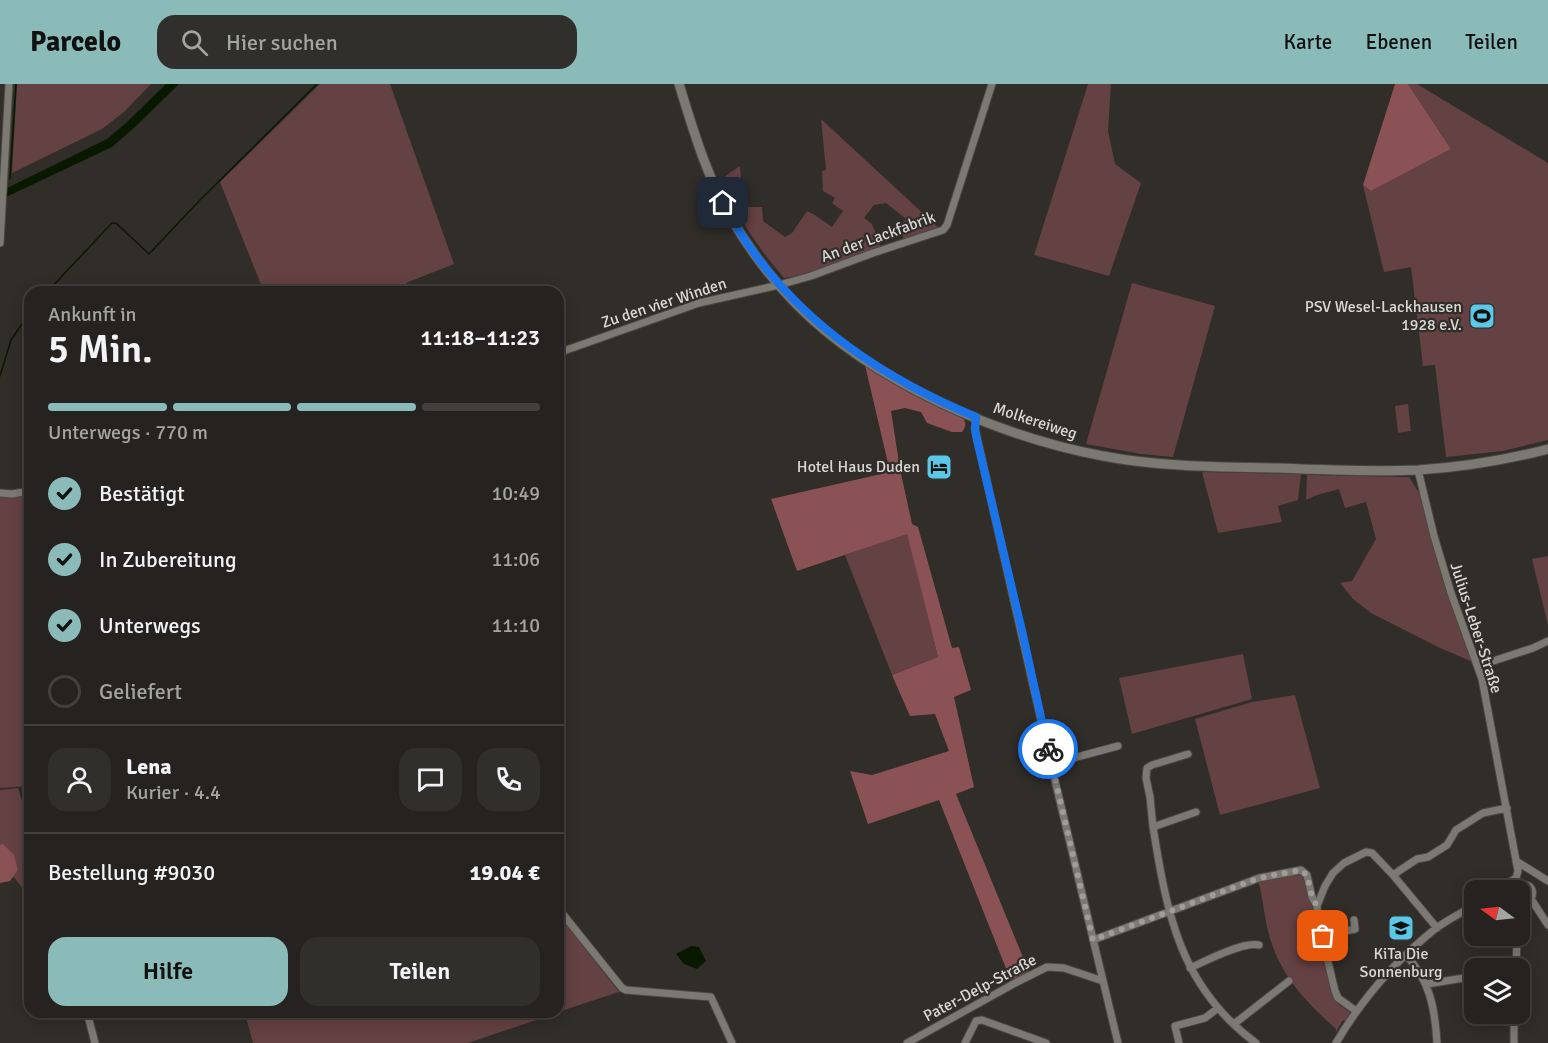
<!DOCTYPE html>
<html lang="de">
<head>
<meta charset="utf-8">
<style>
  body { margin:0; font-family:Signika,sans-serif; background:#312f2c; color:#f1f3f6; height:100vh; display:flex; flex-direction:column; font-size:22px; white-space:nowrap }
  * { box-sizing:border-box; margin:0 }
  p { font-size:20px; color:#a3a4a4 }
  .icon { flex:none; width:33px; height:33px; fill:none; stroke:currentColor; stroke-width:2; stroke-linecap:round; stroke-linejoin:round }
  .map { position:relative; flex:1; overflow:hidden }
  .drawer { position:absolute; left:24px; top:202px; width:540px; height:732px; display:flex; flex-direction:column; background:#25221f; border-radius:18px; box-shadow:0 3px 15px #0003,0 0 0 2px #423f3d }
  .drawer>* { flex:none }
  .needle { width:39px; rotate:285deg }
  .tools { position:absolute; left:1464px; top:796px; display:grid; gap:12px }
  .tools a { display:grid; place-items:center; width:66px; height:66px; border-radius:12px; background:#25221f; box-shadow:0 3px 15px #0003,0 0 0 2px #423f3d; font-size:30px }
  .pin { position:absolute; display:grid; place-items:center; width:51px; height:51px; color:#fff; margin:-26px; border-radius:12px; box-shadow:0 3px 9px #0006 }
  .courier { position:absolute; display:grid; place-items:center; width:60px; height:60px; margin:-30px; border:4px solid #1a73e8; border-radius:50%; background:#fff; color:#222; box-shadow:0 2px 8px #0007 }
  .overview em { font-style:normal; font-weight:600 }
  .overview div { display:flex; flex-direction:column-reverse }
  .overview { display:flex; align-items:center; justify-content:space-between; height:102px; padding:0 24px }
  h1 { font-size:39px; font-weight:600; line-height:45px }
  .bar { display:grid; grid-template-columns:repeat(4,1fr); gap:9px 6px; align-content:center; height:72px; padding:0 24px }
  .bar i { height:8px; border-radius:4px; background:#423f3d }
  .bar .selected { background:#8bbbb9 }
  .bar p { grid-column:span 4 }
  .line { display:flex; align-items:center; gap:15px; padding:0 24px; border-top:2px solid #423f3d }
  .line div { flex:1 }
  .round { display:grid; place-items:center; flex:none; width:63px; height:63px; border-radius:18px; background:#312f2c }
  ol { padding:0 24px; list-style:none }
  li { display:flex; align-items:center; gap:18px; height:66px }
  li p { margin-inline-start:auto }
  li .icon { padding:6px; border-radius:50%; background:#8bbbb9; color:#111; stroke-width:4 }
  li:last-child { color:#a3a4a4 }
  li i { width:33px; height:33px; border:3px solid #423f3d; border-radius:50% }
  .action { display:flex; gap:12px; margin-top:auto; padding:12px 24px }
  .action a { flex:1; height:69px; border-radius:18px; background:#8bbbb9; color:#111; font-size:24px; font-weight:600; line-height:69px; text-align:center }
  .action a+a { background:#312f2c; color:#f1f3f6 }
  header { display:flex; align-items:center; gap:36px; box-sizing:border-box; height:84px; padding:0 30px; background:#8bbbb9; color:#111 }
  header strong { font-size:28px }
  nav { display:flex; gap:33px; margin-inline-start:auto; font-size:21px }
  .search { width:420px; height:54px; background:#312f2c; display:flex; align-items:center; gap:15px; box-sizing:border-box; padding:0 21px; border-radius:18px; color:#a3a4a4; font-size:22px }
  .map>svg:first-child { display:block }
  .green { fill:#644143 }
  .forest { fill:#8b5256 }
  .water { fill:#091900 }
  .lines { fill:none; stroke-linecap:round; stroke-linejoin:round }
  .stream { stroke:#091900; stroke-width:1.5 }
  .street-casing { stroke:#4b4844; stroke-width:9 }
  .secondary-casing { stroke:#4b4844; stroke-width:11 }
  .street { stroke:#7c7872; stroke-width:7 }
  .secondary { stroke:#7c7872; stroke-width:9 }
  .done { stroke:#9f9c99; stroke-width:6; stroke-dasharray:0 10.8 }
  .route { stroke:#1a73e8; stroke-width:8 }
  .labels { text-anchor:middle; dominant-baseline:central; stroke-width:4.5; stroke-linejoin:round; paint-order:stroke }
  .street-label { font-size:16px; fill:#dad8d5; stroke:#312d29 }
  .poi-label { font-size:16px; fill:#dad8d5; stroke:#312d29; text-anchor:end }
</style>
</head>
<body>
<header>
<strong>Parcelo</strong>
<div class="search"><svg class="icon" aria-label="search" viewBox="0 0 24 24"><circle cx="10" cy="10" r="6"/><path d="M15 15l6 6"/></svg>Hier suchen</div>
<nav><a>Karte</a><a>Ebenen</a><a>Teilen</a></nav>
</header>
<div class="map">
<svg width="1548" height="959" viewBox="0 0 1548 959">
  <rect width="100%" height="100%" fill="#312d29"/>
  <path class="green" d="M17,0H151L124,28L102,45L12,89Z
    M320,0H390L454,180L406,199L410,208H264L220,98Z
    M1088,0H1111L1108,47L1115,80L1141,99L1109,192L1034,171Z
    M1408,0H1417L1548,79V356L1503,367L1446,373L1435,281L1423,282L1411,183L1384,188L1363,101L1371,107L1451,65Z
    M821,35L940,145L904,156L900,143L906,135L886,119L874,121L864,134L872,140L881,163L813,189L784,194C758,164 737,132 721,95L740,82L743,123H762L763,137L785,153L792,149L807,127L815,131L832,143L843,127L832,119L835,114L823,107L822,87L826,86Z
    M1132,199L1215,222L1173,373L1141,370L1086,360Z
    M1408,320L1411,347L1398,349L1395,322Z
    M1202,388L1301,390L1298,416L1278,422L1282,438L1218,449Z
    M1307,391L1409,393L1420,410L1445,500L1473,578L1440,564L1371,529L1353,515L1340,499L1352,497L1376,455L1366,418L1345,424L1339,405L1317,411L1306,416Z
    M30,411V702L0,704V412L10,414Z
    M907,449L938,573L892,591L845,471Z
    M1548,472V541L1532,475Z
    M1243,570L1252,615L1132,650L1119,594Z
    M1295,611L1320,704L1220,731L1195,635L1252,618Z
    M18,704L30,742V809L29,812L13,792L18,786L4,761H0V706Z
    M1299,789L1305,792L1313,817V838L1317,843L1333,912L1338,920L1351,929L1345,938L1343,936L1336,948V945C1305,917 1281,893 1269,851C1264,833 1263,814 1258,796Z
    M558,830L619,908L558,928Z
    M245,929V928L557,929L468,959H253Z"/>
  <path class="forest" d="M1395,0H1408L1451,65L1371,107L1363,101Z
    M865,281L921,314L962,333C967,339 966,342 962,348H952L927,339L921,328L905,324L891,327L900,385L912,440L918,443L952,564L959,563L971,606L954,613L974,703L956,710L1029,888L1011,897L939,716L868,740L850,687L872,691L949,667L935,630L910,632L892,591L938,573L907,450L797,487L771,415L890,388Z
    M3,760L14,771L18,786L10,797L0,799V761Z"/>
  <path class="water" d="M166,0H179L135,43L112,63L4,114L5,105L107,55L126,39Z
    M691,862L699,863L706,877L697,885L684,880L676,870Z"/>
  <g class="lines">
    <path class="stream" d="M10,95L16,0
      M47,208L112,139H116L149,170L199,117L317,0
      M0,292L11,256L30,228"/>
    <g class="street-casing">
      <path id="street" d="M0,159L9,0
        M558,269L699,219L779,201L811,192L873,169L943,146L947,141L992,0
        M976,333L975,345L1051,680L1118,959
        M1418,386L1434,452L1451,509L1482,595L1518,787L1516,794L1496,807
        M0,409L12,410L30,407
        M1478,582L1533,564L1548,557
        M1188,670L1152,681L1147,684L1146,694L1150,713L1153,743L1196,728
        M1051,680L1118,662
        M1153,743C1167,830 1180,903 1256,959
        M1516,777L1548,797
        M1393,791L1417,775L1428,773L1447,761L1456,746L1483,729L1507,724
        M1517,807C1524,795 1537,803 1531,815L1548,841
        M1520,815C1524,818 1527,818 1531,815
        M558,824L622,904L626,906L711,913L732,959
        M1323,852L1355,845L1354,836
        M1093,856L1259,794L1301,786L1307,791L1312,813L1317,822
        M1406,871C1430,897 1435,924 1437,959
        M1190,884C1205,877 1244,857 1259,861
        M1516,885L1517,852
        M1427,900L1464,894
        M1356,927L1338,914L1335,907L1318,836L1317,822L1325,802L1333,789L1344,779L1366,768L1372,769L1393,791L1437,844
        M87,928L95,959
        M1234,940L1289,897
        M907,959L1017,898L1047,883L1064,884L1103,897
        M965,959L976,937L982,936L1046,959
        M1179,959L1175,942L1205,934L1218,924
        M1336,959C1362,915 1395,877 1435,845C1447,836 1462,829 1474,821
        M1514,959V930"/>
    </g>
    <g class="secondary-casing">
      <path id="secondary" d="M679,0C693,45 706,91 730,132C748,164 771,194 796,220C873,298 997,352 1103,372C1161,383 1219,383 1276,384C1324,386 1371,388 1418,386C1462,383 1506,376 1548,365"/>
    </g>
    <use href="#street" class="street"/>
    <use href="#secondary" class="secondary"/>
  </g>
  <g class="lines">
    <path class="done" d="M1048,665L1093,856L1259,794L1301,786L1307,791L1312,813L1317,822L1318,836L1323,852"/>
    <path class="route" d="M723,119C777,223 870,289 976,333L975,345L977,356L1023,551L1048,665"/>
  </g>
  <defs>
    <g id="stadium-square" transform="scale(1.35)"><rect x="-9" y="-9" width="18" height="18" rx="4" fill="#5ac8e6" stroke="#312d29"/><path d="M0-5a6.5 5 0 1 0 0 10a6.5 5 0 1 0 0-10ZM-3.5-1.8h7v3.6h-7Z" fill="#111"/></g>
    <g id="hotel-square" transform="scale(1.35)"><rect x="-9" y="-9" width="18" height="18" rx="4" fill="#5ac8e6" stroke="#312d29"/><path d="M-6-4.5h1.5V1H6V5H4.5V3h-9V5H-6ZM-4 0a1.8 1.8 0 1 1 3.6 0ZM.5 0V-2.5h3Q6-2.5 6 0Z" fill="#111"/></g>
    <g id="school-square" transform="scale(1.35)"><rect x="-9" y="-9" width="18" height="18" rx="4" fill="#5ac8e6" stroke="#312d29"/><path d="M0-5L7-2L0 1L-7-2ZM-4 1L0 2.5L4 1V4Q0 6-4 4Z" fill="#111"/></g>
  </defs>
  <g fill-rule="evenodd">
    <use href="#stadium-square" x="1482" y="232"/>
    <use href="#hotel-square" x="939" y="383"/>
    <use href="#school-square" x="1401" y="844"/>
  </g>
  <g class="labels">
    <g class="street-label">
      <text transform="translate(878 153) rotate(-20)">An der Lackfabrik</text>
      <text transform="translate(664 219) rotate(-18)">Zu den vier Winden</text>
      <text transform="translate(1035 337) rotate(18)">Molkereiweg</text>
      <text transform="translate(1476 544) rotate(72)">Julius-Leber-Straße</text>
      <text transform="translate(980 904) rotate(-28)">Pater-Delp-Straße</text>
    </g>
    <g class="poi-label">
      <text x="1462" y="223">PSV Wesel-Lackhausen<tspan x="1462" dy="18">1928 e.V.</tspan></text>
      <text x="920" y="383">Hotel Haus Duden</text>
      <text x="1401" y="870" text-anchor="middle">KiTa Die<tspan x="1401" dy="18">Sonnenburg</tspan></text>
    </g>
  </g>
</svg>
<div class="tools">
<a><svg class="needle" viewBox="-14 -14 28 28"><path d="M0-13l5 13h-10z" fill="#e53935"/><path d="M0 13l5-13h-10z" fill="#a3a4a4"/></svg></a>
<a><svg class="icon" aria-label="layers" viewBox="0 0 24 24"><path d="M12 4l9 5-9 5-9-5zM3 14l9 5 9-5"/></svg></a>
</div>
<div class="pin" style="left:1323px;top:852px;background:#ea580c"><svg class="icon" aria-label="bag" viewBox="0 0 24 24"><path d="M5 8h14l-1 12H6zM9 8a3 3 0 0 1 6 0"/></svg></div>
<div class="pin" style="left:723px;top:119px;background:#1f2937"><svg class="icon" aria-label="home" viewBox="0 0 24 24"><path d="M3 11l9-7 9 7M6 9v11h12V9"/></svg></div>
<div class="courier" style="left:1048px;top:665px"><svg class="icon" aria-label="bike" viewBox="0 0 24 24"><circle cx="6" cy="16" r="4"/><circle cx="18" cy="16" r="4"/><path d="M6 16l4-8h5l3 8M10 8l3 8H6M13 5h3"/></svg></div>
<section class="drawer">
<div class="overview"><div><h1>5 Min.</h1><p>Ankunft in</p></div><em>11:18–11:23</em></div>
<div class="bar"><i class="selected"></i><i class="selected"></i><i class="selected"></i><i></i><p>Unterwegs · 770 m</p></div>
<ol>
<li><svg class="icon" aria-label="check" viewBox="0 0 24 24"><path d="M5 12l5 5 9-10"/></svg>Bestätigt<p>10:49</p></li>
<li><svg class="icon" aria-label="check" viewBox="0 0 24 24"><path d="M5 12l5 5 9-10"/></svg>In Zubereitung<p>11:06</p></li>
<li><svg class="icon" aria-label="check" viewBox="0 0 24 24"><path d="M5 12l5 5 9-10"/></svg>Unterwegs<p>11:10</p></li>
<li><i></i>Geliefert</li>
</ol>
<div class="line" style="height:108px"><a class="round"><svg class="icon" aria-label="person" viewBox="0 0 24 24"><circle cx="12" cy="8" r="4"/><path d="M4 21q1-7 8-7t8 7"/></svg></a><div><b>Lena</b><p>Kurier · 4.4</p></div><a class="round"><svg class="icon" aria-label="chat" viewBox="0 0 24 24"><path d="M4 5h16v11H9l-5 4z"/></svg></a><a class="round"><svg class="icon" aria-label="phone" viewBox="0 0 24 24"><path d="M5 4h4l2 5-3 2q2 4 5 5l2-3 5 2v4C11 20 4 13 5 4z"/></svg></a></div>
<div class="line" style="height:78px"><div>Bestellung #9030</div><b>19.04 €</b></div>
<div class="action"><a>Hilfe</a><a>Teilen</a></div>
</section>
</div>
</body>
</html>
